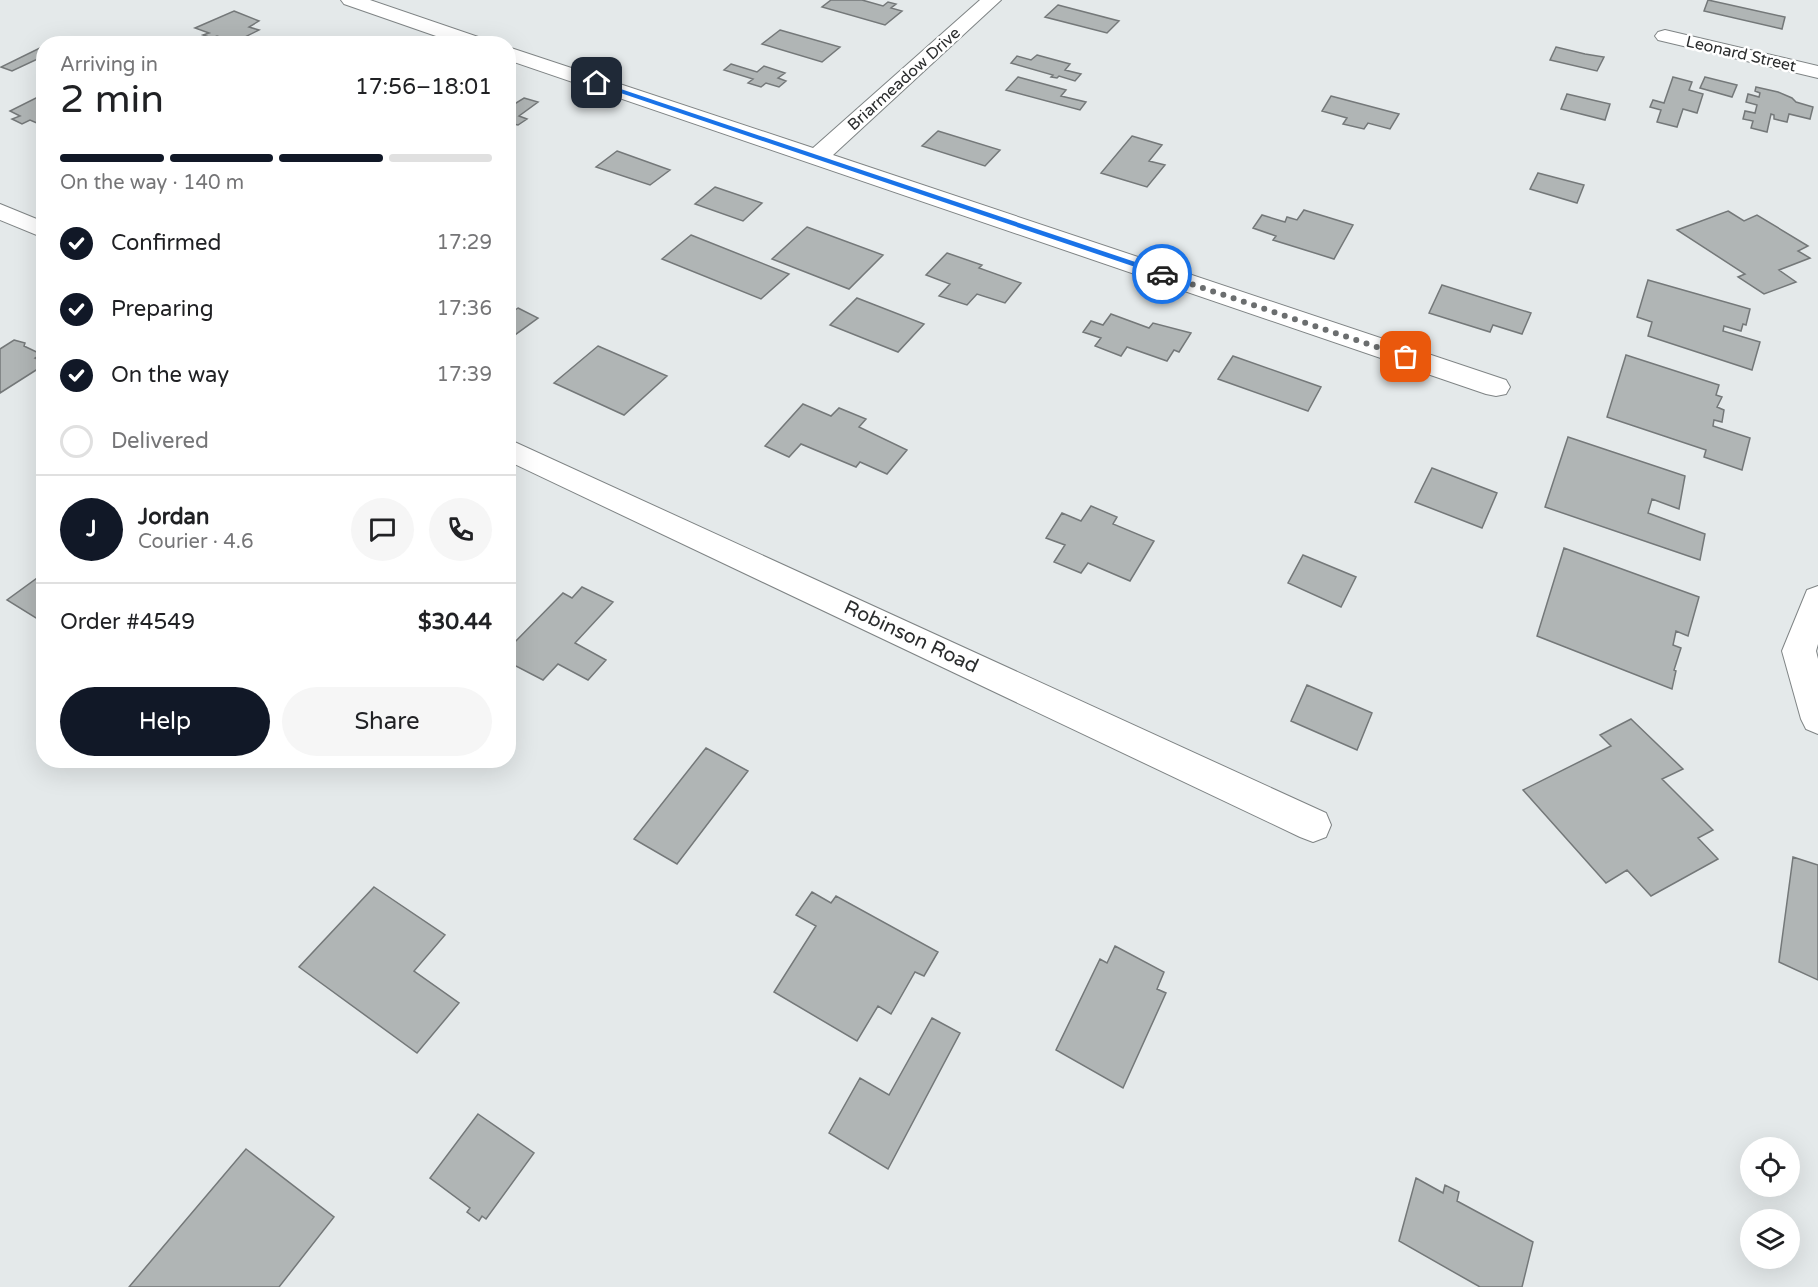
<!DOCTYPE html>
<html lang="en">
<head>
<meta charset="utf-8">
<style>
  body { margin:0; font-family:"Varela Round",sans-serif; background:#f6f6f6; color:#202124; height:100vh; display:flex; flex-direction:column; font-size:22px; white-space:nowrap }
  * { box-sizing:border-box; margin:0 }
  p { font-size:20px; color:#757577 }
  .icon { flex:none; width:33px; height:33px; fill:none; stroke:currentColor; stroke-width:2; stroke-linecap:round; stroke-linejoin:round }
  .map { position:relative; flex:1; overflow:hidden }
  .panel { position:absolute; left:36px; top:36px; width:480px; height:732px; display:flex; flex-direction:column; background:#fff; border-radius:24px; box-shadow:0 6px 24px #0002 }
  .panel>* { flex:none }
  .tools { position:absolute; left:1740px; top:1137px; display:grid; gap:12px }
  .tools a { display:grid; place-items:center; width:60px; height:60px; border-radius:50%; background:#fff; box-shadow:0 6px 24px #0002; font-size:30px }
  .pin { position:absolute; display:grid; place-items:center; width:51px; height:51px; color:#fff; margin:-26px; border-radius:12px; box-shadow:0 3px 9px #0006 }
  .courier { position:absolute; display:grid; place-items:center; width:60px; height:60px; margin:-30px; border:4px solid #1a73e8; border-radius:50%; background:#fff; color:#222; box-shadow:0 2px 8px #0007 }
  .head em { font-style:normal; font-weight:600 }
  .head div { display:flex; flex-direction:column-reverse }
  .head { display:flex; align-items:center; justify-content:space-between; height:102px; padding:0 24px }
  h1 { font-size:39px; font-weight:600; line-height:45px }
  .bar { display:grid; grid-template-columns:repeat(4,1fr); gap:9px 6px; align-content:center; height:72px; padding:0 24px }
  .bar i { height:8px; border-radius:4px; background:#e0e0e0 }
  .bar .active { background:#111827 }
  .bar p { grid-column:span 4 }
  .line { display:flex; align-items:center; gap:15px; padding:0 24px; border-top:2px solid #e0e0e0 }
  .line div { flex:1 }
  .round { display:grid; place-items:center; flex:none; width:63px; height:63px; border-radius:32px; background:#f6f6f6 }
  ol { padding:0 24px; list-style:none }
  li { display:flex; align-items:center; gap:18px; height:66px }
  li p { margin-inline-start:auto }
  li .icon { padding:6px; border-radius:50%; background:#111827; color:#fff; stroke-width:4 }
  li:last-child { color:#757577 }
  li i { width:33px; height:33px; border:3px solid #e0e0e0; border-radius:50% }
  .action { display:flex; gap:12px; margin-top:auto; padding:12px 24px }
  .action a { flex:1; height:69px; border-radius:36px; background:#111827; color:#fff; font-size:24px; font-weight:600; line-height:69px; text-align:center }
  .action a+a { background:#f6f6f6; color:#202124 }
  .map>svg:first-child { display:block }
  .building { fill:#b0b5b5; stroke:#747879; stroke-width:1.5 }
  .lines { fill:none; stroke-linecap:round; stroke-linejoin:round }
  .street-casing { stroke:#7f8485; stroke-width:2 }
  .street { fill:#fff; fill-rule:evenodd }
  .route { fill:#1a73e8 }
  .done { stroke:#6b6e6f; stroke-width:6; stroke-dasharray:0 10.8 }
  .labels { text-anchor:middle; dominant-baseline:central; stroke-width:5; stroke-linejoin:round; paint-order:stroke }
  .far-street-label { font-size:16px; fill:#2a2c2d; stroke:#fff }
  .street-label { font-size:20px; fill:#2a2c2d; stroke:#fff }
</style>
</head>
<body>
<div class="map">
<svg width="1818" height="1287" viewBox="0 0 1818 1287">
  <rect width="100%" height="100%" fill="#e4e9ea"/>
  <path class="building" d="M831,0H862L883,6L888,2L896,4L891,8L902,11L885,25L822,7Z
    M1708,0L1785,17L1782,29L1704,11Z
    M1058,5L1119,21L1107,33L1045,17Z
    M234,11L259,21L249,27L259,30L235,42L217,36L212,38L203,35L209,33L195,28Z
    M780,30L840,47L822,62L762,44Z
    M44,46V56L12,71L1,67Z
    M1556,47L1585,54L1604,57L1597,71L1550,60Z
    M1037,55L1070,64L1065,70L1081,74L1075,81L1059,76L1057,78L1051,77L1053,75L1011,63L1017,56L1031,60Z
    M731,64L757,72L764,66L785,73L778,78L786,81L779,87L766,83L761,87L748,83L753,79L724,70Z
    M1018,77L1066,90L1061,96L1086,102L1080,110L1006,90Z
    M1673,77L1692,82L1689,90L1703,94L1697,113L1683,109L1677,127L1657,122L1661,110L1650,107L1653,100L1664,103Z
    M1705,77L1737,85L1732,97L1700,88Z
    M1756,87L1778,92L1792,98L1796,102L1813,107L1810,119L1789,114L1787,122L1774,119V115L1771,114L1767,132L1751,128L1753,121L1743,119L1745,111L1755,113L1757,105L1746,102L1748,94L1759,97L1760,93L1755,91Z
    M44,94V126L30,120L22,124L12,119L20,116L10,111Z
    M1567,94L1610,104L1605,120L1561,109Z
    M1331,96L1399,114L1390,129L1368,123L1364,129L1343,124L1347,118L1322,111Z
    M524,98L538,102L519,116L527,119L518,125L508,123V108Z
    M938,131L1000,150L985,166L922,146Z
    M1132,136L1162,145L1149,161L1165,165L1147,187L1101,173Z
    M617,151L670,170L650,185L596,167Z
    M1538,173L1584,185L1577,203L1530,189Z
    M715,187L762,203L743,221L695,204Z
    M1304,210L1353,225L1334,259L1273,240L1276,236L1253,228L1262,215L1285,222L1287,217L1297,220Z
    M1728,211L1744,221L1757,215L1808,246L1798,251L1810,258L1779,270L1796,282L1764,294L1738,277L1745,274L1677,230Z
    M807,227L883,255L849,289L772,259Z
    M691,235L789,274L761,299L662,259Z
    M947,253L982,265L979,268L1021,283L1005,303L977,294L967,305L939,296L950,284L926,275Z
    M1648,280L1750,309L1746,325L1743,324L1741,331L1724,326L1723,331L1760,342L1752,370L1648,336L1652,322L1637,317Z
    M1442,285L1531,313L1522,334L1493,325L1490,332L1429,313Z
    M857,298L924,324L898,352L830,325Z
    M518,308L538,318L508,340V315Z
    M1111,314L1149,328L1153,323L1191,333L1179,352L1174,350L1167,361L1127,347L1121,356L1095,346L1101,338L1083,332L1091,321L1103,325Z
    M14,340L25,343L24,346L41,354L35,358L44,362V365L0,393V349Z
    M598,346L667,376L624,415L554,383Z
    M1626,355L1719,385L1716,395L1722,397L1717,407L1724,410L1722,422L1714,420L1713,426L1750,438L1742,470L1704,457L1706,450L1607,417Z
    M1233,356L1321,387L1308,411L1218,379Z
    M803,404L831,416L839,408L866,419L859,427L907,450L887,474L860,462L856,467L801,444L789,457L765,446Z
    M1568,437L1685,476L1679,509L1652,499L1648,513L1705,534L1700,560L1545,507Z
    M1432,468L1497,493L1482,528L1415,502Z
    M1091,506L1117,517L1113,524L1154,541L1130,581L1088,563L1081,573L1054,562L1065,545L1046,538L1062,513L1081,521Z
    M1564,548L1699,597L1688,636L1676,631L1673,645L1681,648L1674,670L1676,671L1672,689L1537,636Z
    M1303,555L1356,577L1341,607L1288,583Z
    M44,573V623L7,600Z
    M582,587L613,602L575,643L606,660L588,680L558,664L543,680L508,662V649L563,593L572,598Z
    M1307,685L1372,713L1357,750L1291,721Z
    M1631,719L1683,769L1662,779L1713,830L1698,838L1718,859L1651,896L1627,870L1606,883L1523,790L1611,746L1600,735Z
    M706,748L748,771L677,864L634,839Z
    M1793,857L1818,865V980L1779,962Z
    M374,887L445,935L414,971L459,1003L417,1053L299,967Z
    M812,892L831,903L836,896L938,952L924,976L915,972L891,1014L878,1006L857,1041L774,992L816,926L796,915Z
    M1115,946L1164,972L1157,989L1166,993L1123,1088L1056,1050L1100,959L1107,963Z
    M932,1018L960,1033L888,1169L829,1133L860,1078L889,1095Z
    M478,1114L534,1153L486,1219L482,1216L479,1221L467,1212L470,1208L430,1178Z
    M246,1149L334,1217L279,1287H129Z
    M1416,1178L1443,1193L1445,1185L1459,1192L1457,1201L1533,1242L1522,1287H1480L1399,1241Z"/>
  <g class="lines">
    <g class="street-casing">
      <path id="street" d="M341,0H370L487,40L490,44H459L344,4Z
        M980,0H1001L833,155L1506,380L1510,387L1506,394L1496,396L1486,394L508,60V47L813,148Z
        M1665,30L1818,66V78L1658,40L1655,36L1658,32Z
        M0,204L44,222V238L0,220Z
        M508,439L1326,813L1331,825L1326,837L1313,842L1300,837L508,461Z
        M1818,586V644L1816,651L1818,659V734L1806,729L1801,719L1782,651L1807,590Z"/>
    </g>
    <use href="#street" class="street"/>
  </g>
  <path class="route" d="M597,81L1165,272L1166,274L1159,275L594,84Z"/>
  <g class="lines">
    <path class="done" d="M1162,274L1406,357"/>
  </g>
  <g class="labels">
    <g class="far-street-label">
      <text transform="translate(1741 54) rotate(13)">Leonard Street</text>
      <text transform="translate(904 79) rotate(-42)">Briarmeadow Drive</text>
    </g>
    <g class="street-label">
      <text transform="translate(911 637) rotate(25)">Robinson Road</text>
    </g>
  </g>
</svg>
<div class="tools">
<a><svg class="icon" aria-label="locate" viewBox="0 0 24 24"><circle cx="12" cy="12" r="6"/><path d="M12 2v4M12 18v4M2 12h4M18 12h4"/></svg></a>
<a><svg class="icon" aria-label="layers" viewBox="0 0 24 24"><path d="M12 4l9 5-9 5-9-5zM3 14l9 5 9-5"/></svg></a>
</div>
<div class="pin" style="left:1406px;top:357px;background:#ea580c"><svg class="icon" aria-label="bag" viewBox="0 0 24 24"><path d="M5 8h14l-1 12H6zM9 8a3 3 0 0 1 6 0"/></svg></div>
<div class="pin" style="left:597px;top:83px;background:#1f2937"><svg class="icon" aria-label="home" viewBox="0 0 24 24"><path d="M3 11l9-7 9 7M6 9v11h12V9"/></svg></div>
<div class="courier" style="left:1162px;top:274px"><svg class="icon" aria-label="car" viewBox="0 0 24 24"><path d="M5 17H2v-5l4-1 3-4h7l3 4 3 1v5h-3M9 17h6M6 11h13"/><circle cx="7" cy="17" r="2"/><circle cx="17" cy="17" r="2"/></svg></div>
<section class="panel">
<div class="head"><div><h1>2 min</h1><p>Arriving in</p></div><em>17:56–18:01</em></div>
<div class="bar"><i class="active"></i><i class="active"></i><i class="active"></i><i></i><p>On the way · 140 m</p></div>
<ol>
<li><svg class="icon" aria-label="check" viewBox="0 0 24 24"><path d="M5 12l5 5 9-10"/></svg>Confirmed<p>17:29</p></li>
<li><svg class="icon" aria-label="check" viewBox="0 0 24 24"><path d="M5 12l5 5 9-10"/></svg>Preparing<p>17:36</p></li>
<li><svg class="icon" aria-label="check" viewBox="0 0 24 24"><path d="M5 12l5 5 9-10"/></svg>On the way<p>17:39</p></li>
<li><i></i>Delivered</li>
</ol>
<div class="line" style="height:108px"><b class="round" style="background:#111827;color:#fff">J</b><div><b>Jordan</b><p>Courier · 4.6</p></div><a class="round"><svg class="icon" aria-label="chat" viewBox="0 0 24 24"><path d="M4 5h16v11H9l-5 4z"/></svg></a><a class="round"><svg class="icon" aria-label="phone" viewBox="0 0 24 24"><path d="M5 4h4l2 5-3 2q2 4 5 5l2-3 5 2v4C11 20 4 13 5 4z"/></svg></a></div>
<div class="line" style="height:78px"><div>Order #4549</div><b>$30.44</b></div>
<div class="action"><a>Help</a><a>Share</a></div>
</section>
</div>
</body>
</html>
